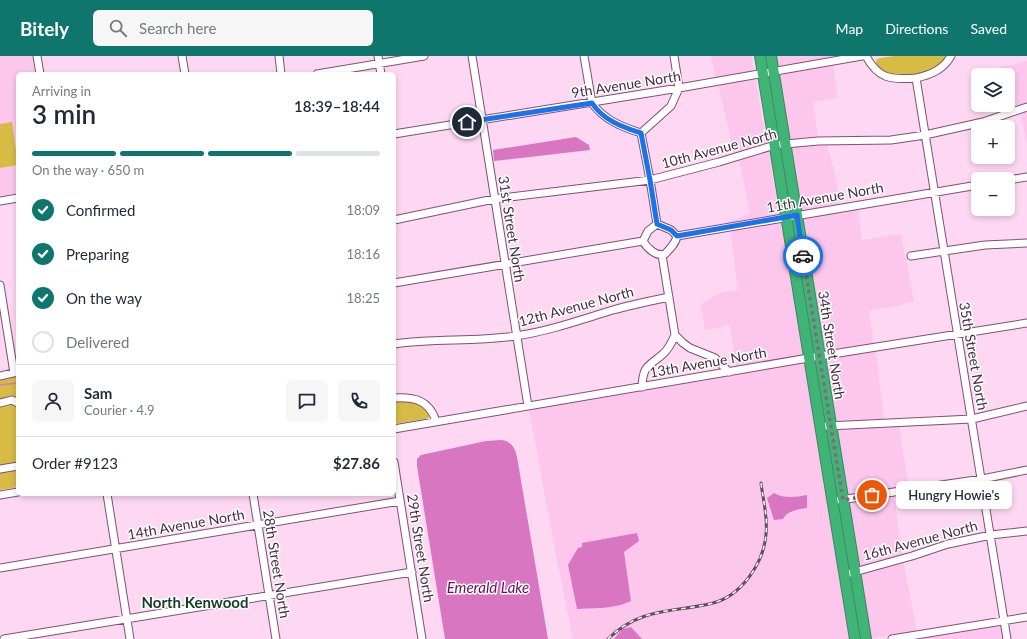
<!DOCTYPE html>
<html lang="en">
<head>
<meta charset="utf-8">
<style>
  body { margin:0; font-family:Lato,sans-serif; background:#f6f6f7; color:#1f2937; height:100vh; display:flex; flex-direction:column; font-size:15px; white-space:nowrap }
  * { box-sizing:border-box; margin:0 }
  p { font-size:13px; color:#747a83 }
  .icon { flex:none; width:22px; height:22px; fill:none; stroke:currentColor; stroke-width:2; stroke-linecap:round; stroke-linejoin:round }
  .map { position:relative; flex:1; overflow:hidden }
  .panel { position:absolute; left:16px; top:16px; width:380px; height:424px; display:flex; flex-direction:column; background:#fff; border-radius:6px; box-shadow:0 2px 6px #0003 }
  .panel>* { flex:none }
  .fabs { position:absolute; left:971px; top:12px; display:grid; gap:8px }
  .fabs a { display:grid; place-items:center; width:44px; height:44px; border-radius:6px; background:#fff; box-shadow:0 2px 6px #0003; font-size:20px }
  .pin { position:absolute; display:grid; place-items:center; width:34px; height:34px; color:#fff; margin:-17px; border:2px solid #fff; border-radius:50%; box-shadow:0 1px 4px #0007 }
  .courier { position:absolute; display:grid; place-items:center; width:40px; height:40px; margin:-20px; border:3px solid #1a73e8; border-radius:50%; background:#fff; color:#222; box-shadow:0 1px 5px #0007 }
  .bubble { position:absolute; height:28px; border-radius:6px; background:#fff; box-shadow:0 2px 6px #0003; font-size:13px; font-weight:600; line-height:28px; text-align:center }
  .head em { font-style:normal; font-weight:600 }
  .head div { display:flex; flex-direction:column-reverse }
  .head { display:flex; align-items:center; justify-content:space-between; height:68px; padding:0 16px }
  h1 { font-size:26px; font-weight:600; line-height:30px }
  .bar { display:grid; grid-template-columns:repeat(4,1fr); gap:6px 4px; align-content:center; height:48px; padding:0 16px }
  .bar i { height:5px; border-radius:3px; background:#e0e1e3 }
  .bar .current { background:#0f766e }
  .bar p { grid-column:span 4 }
  .line { display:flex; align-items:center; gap:10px; padding:0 16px; border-top:1px solid #e0e1e3 }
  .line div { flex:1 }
  .round { display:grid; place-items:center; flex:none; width:42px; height:42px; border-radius:6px; background:#f6f6f7 }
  ol { padding:0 16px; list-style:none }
  li { display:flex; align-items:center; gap:12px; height:44px }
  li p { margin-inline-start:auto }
  li .icon { padding:4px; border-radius:50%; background:#0f766e; color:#fff; stroke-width:4 }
  li:last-child { color:#747a83 }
  li i { width:22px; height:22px; border:2px solid #e0e1e3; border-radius:50% }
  header { display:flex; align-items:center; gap:24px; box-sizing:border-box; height:56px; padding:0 20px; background:#0f766e; color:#fff }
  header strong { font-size:19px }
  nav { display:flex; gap:22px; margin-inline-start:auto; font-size:14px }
  .search { width:280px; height:36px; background:#f6f6f7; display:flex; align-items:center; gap:10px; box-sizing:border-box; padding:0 14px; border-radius:6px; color:#747a83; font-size:15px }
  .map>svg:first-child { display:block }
  .built { fill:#fdc6ed; fill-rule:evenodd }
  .green { fill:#d6bc45 }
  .water { fill:#d876c1 }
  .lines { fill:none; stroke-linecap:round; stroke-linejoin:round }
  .stream { stroke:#d876c1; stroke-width:1.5 }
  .minor-casing { stroke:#824e75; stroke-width:9 }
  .highway-casing { stroke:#418463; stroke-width:12 }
  .minor { stroke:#fff; stroke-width:7 }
  .highway { stroke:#40b477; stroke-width:10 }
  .rail-casing { stroke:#674c60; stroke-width:3 }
  .rail { stroke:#fff; stroke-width:1.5; stroke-dasharray:4.5; stroke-linecap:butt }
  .done { stroke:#85687d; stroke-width:4; stroke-dasharray:0 7.2 }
  .route { stroke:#1a73e8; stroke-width:5 }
  .labels { text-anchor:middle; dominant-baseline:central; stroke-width:3; stroke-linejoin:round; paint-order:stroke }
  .street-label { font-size:14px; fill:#442c3e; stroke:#fff }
  .water-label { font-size:15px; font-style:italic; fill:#680d58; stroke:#fff }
  .neighbourhood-label { font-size:15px; font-weight:bold; fill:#143c26; stroke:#fff }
</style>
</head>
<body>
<header>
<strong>Bitely</strong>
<div class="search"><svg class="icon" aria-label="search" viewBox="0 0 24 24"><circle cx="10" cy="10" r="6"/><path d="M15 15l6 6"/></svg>Search here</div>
<nav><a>Map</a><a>Directions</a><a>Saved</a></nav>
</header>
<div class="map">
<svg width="1027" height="583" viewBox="0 0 1027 583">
  <rect width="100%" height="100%" fill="#fed8f3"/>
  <path class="built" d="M0,0H32L35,18H18V137L0,140Z
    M711,0H751L754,16L716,23Z
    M774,0H835V2L776,12Z
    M1027,5V48L1019,51L1018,49L1004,50L1008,49V19H1000L999,12Z
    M835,7L834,13L837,42L813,46L818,80L822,82L788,85L777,17Z
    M755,21L767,88L734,98L718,28Z
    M1027,54V88L1020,56Z
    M827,88L836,123L840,149L800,156L789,90Z
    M768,94L779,159L729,168V165L750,158L739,103Z
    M858,152L862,184L901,178L914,245L897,250L869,255L871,270L874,289L822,297L800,162Z
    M780,165L804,300L736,312L730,269L705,274L701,248L720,237L738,234L730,174Z
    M876,294L884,364L834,367L823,302Z
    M805,305L853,583H642L631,571L622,573L614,583H573L555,494L529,353L729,320ZM774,437L781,441L791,442L807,439V452L800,453L785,460ZM639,485L624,496L629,528L630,545L598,553H577L568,509L582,491Z
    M899,369L909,431L893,432V433L846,440L835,372Z
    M894,439L902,500L857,512L847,446Z
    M903,505L917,575L869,583L858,518Z
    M1002,568L1005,583H910Z"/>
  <path class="green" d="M894,0H949C944,4 940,10 935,13C923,20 874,26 876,4L880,2Z
    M12,66L18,109L0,112V68Z
    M18,320V431L0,434V323Z
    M394,344C409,345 421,346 430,359L428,362L425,363L394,368Z"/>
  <path class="water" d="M576,81L589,89L590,94L494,105L493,94Z
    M502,384C512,386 515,392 517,401L548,583H445L417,410V403L421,399L486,385Z
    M774,437C785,443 795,441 807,439V452C799,453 787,455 783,463L774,464L767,442Z
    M637,477L639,485L624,496L631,545C616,553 593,552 577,553L568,509L578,492L582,491V487Z
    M631,571L642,583H614L622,573Z"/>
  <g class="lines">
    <path class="stream" d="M0,329L18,327"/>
    <g class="minor-casing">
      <path id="minor" d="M37,0L40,18
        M182,0L185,18
        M279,0L281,18
        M378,0L381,18
        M472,0L528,350
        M584,0L592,47C604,64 622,71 641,77L671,50L679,32L674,0
        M866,0C878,23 891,24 916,22
        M951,0C943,14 930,19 916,22L1007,583
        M317,18L424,0
        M641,77L650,124L657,168
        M394,78L679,32L862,0
        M1008,124L1027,121
        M0,145L18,142
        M394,164L494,143L650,124L719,106L775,89L818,85L891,84L925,79L983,66L1027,51
        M677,180L978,129
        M643,185C647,192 656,201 665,198C670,193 676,187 677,180L671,174L657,168
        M643,185L648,175L657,168
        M662,199L675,279L683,287L690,292L715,302L729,316
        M911,200L985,189L1027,187
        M394,227L643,185
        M0,229L14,317
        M394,288C434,282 475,286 516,280C549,275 580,264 613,254C631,249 650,245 669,241
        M0,320L17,316
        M642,331C643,309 648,311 663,298C669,293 672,286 675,279
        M394,342C415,341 429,344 436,365
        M0,347L12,344L18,347
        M827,370L972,363L1027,350
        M394,373L820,300L1027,267
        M394,406L422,583
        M0,413L18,410
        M107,438L130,583
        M253,438L276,583
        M0,439L18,436
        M840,444L982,423L1027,414
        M0,512L400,445
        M851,517L912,500L948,488L991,479L1027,475
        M4,583L412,516
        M892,583L1027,561"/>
    </g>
    <g class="highway-casing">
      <path id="highway" d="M760,0L855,583
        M771,0L866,583"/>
    </g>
    <use href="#minor" class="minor"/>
    <use href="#highway" class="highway"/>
    <g class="rail-casing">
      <path id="rail" d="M608,583C640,551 673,557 713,547C741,540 764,507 766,478C768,461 763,444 761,427"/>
    </g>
    <use href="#rail" class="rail"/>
  </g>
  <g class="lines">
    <path class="done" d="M803,200L843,444L872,439"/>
    <path class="route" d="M467,66L592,47C603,64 622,71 641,77L650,124L657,168L671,174L677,180L797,159L803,200"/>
  </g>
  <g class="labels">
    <g class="street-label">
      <text transform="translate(626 28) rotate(-9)">9th Avenue North</text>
      <text transform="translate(719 92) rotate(-15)">10th Avenue North</text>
      <text transform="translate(825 141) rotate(-10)">11th Avenue North</text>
      <text transform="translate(512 173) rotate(81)">31st Street North</text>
      <text transform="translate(576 250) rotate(-15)">12th Avenue North</text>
      <text transform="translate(832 289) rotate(81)">34th Street North</text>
      <text transform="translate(974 300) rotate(80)">35th Street North</text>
      <text transform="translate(708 306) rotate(-10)">13th Avenue North</text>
      <text transform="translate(186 468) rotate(-10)">14th Avenue North</text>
      <text transform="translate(920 484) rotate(-15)">16th Avenue North</text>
      <text transform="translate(421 492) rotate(81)">29th Street North</text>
      <text transform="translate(277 508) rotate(81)">28th Street North</text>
    </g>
    <g class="water-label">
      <text x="488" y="531">Emerald Lake</text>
    </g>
    <g class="neighbourhood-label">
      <text x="195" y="546">North Kenwood</text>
    </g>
  </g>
</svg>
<div class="fabs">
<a><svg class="icon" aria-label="layers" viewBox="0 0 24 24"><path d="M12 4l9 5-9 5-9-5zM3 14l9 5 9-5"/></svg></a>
<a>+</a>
<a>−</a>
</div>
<div class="pin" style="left:872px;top:439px;background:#ea580c"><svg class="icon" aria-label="bag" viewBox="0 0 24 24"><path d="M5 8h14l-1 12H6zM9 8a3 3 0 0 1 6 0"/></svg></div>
<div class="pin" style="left:467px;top:66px;background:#1f2937"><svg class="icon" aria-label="home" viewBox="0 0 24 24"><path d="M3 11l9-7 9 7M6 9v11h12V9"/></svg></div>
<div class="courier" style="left:803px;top:200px"><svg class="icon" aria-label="car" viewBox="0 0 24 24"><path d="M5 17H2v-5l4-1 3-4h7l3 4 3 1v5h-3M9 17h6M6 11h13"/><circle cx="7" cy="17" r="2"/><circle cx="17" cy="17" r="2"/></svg></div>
<div class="bubble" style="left:896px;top:425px;width:116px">Hungry Howie's</div>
<section class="panel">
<div class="head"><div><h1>3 min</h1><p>Arriving in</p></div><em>18:39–18:44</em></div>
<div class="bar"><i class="current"></i><i class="current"></i><i class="current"></i><i></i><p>On the way · 650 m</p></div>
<ol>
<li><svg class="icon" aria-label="check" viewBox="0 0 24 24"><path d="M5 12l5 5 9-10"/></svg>Confirmed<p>18:09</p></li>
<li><svg class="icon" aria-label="check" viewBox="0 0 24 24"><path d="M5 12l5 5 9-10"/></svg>Preparing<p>18:16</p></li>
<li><svg class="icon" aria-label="check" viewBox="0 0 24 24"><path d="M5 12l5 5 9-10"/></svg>On the way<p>18:25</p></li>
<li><i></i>Delivered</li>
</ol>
<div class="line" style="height:72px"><a class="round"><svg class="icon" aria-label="person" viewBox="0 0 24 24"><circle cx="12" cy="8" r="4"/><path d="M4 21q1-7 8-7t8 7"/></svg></a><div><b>Sam</b><p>Courier · 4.9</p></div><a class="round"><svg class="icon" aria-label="chat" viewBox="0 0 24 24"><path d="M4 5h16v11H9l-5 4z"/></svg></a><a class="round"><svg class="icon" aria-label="phone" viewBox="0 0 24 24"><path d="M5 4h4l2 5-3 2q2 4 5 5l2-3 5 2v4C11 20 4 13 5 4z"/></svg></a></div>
<div class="line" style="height:52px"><div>Order #9123</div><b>$27.86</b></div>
</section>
</div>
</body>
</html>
